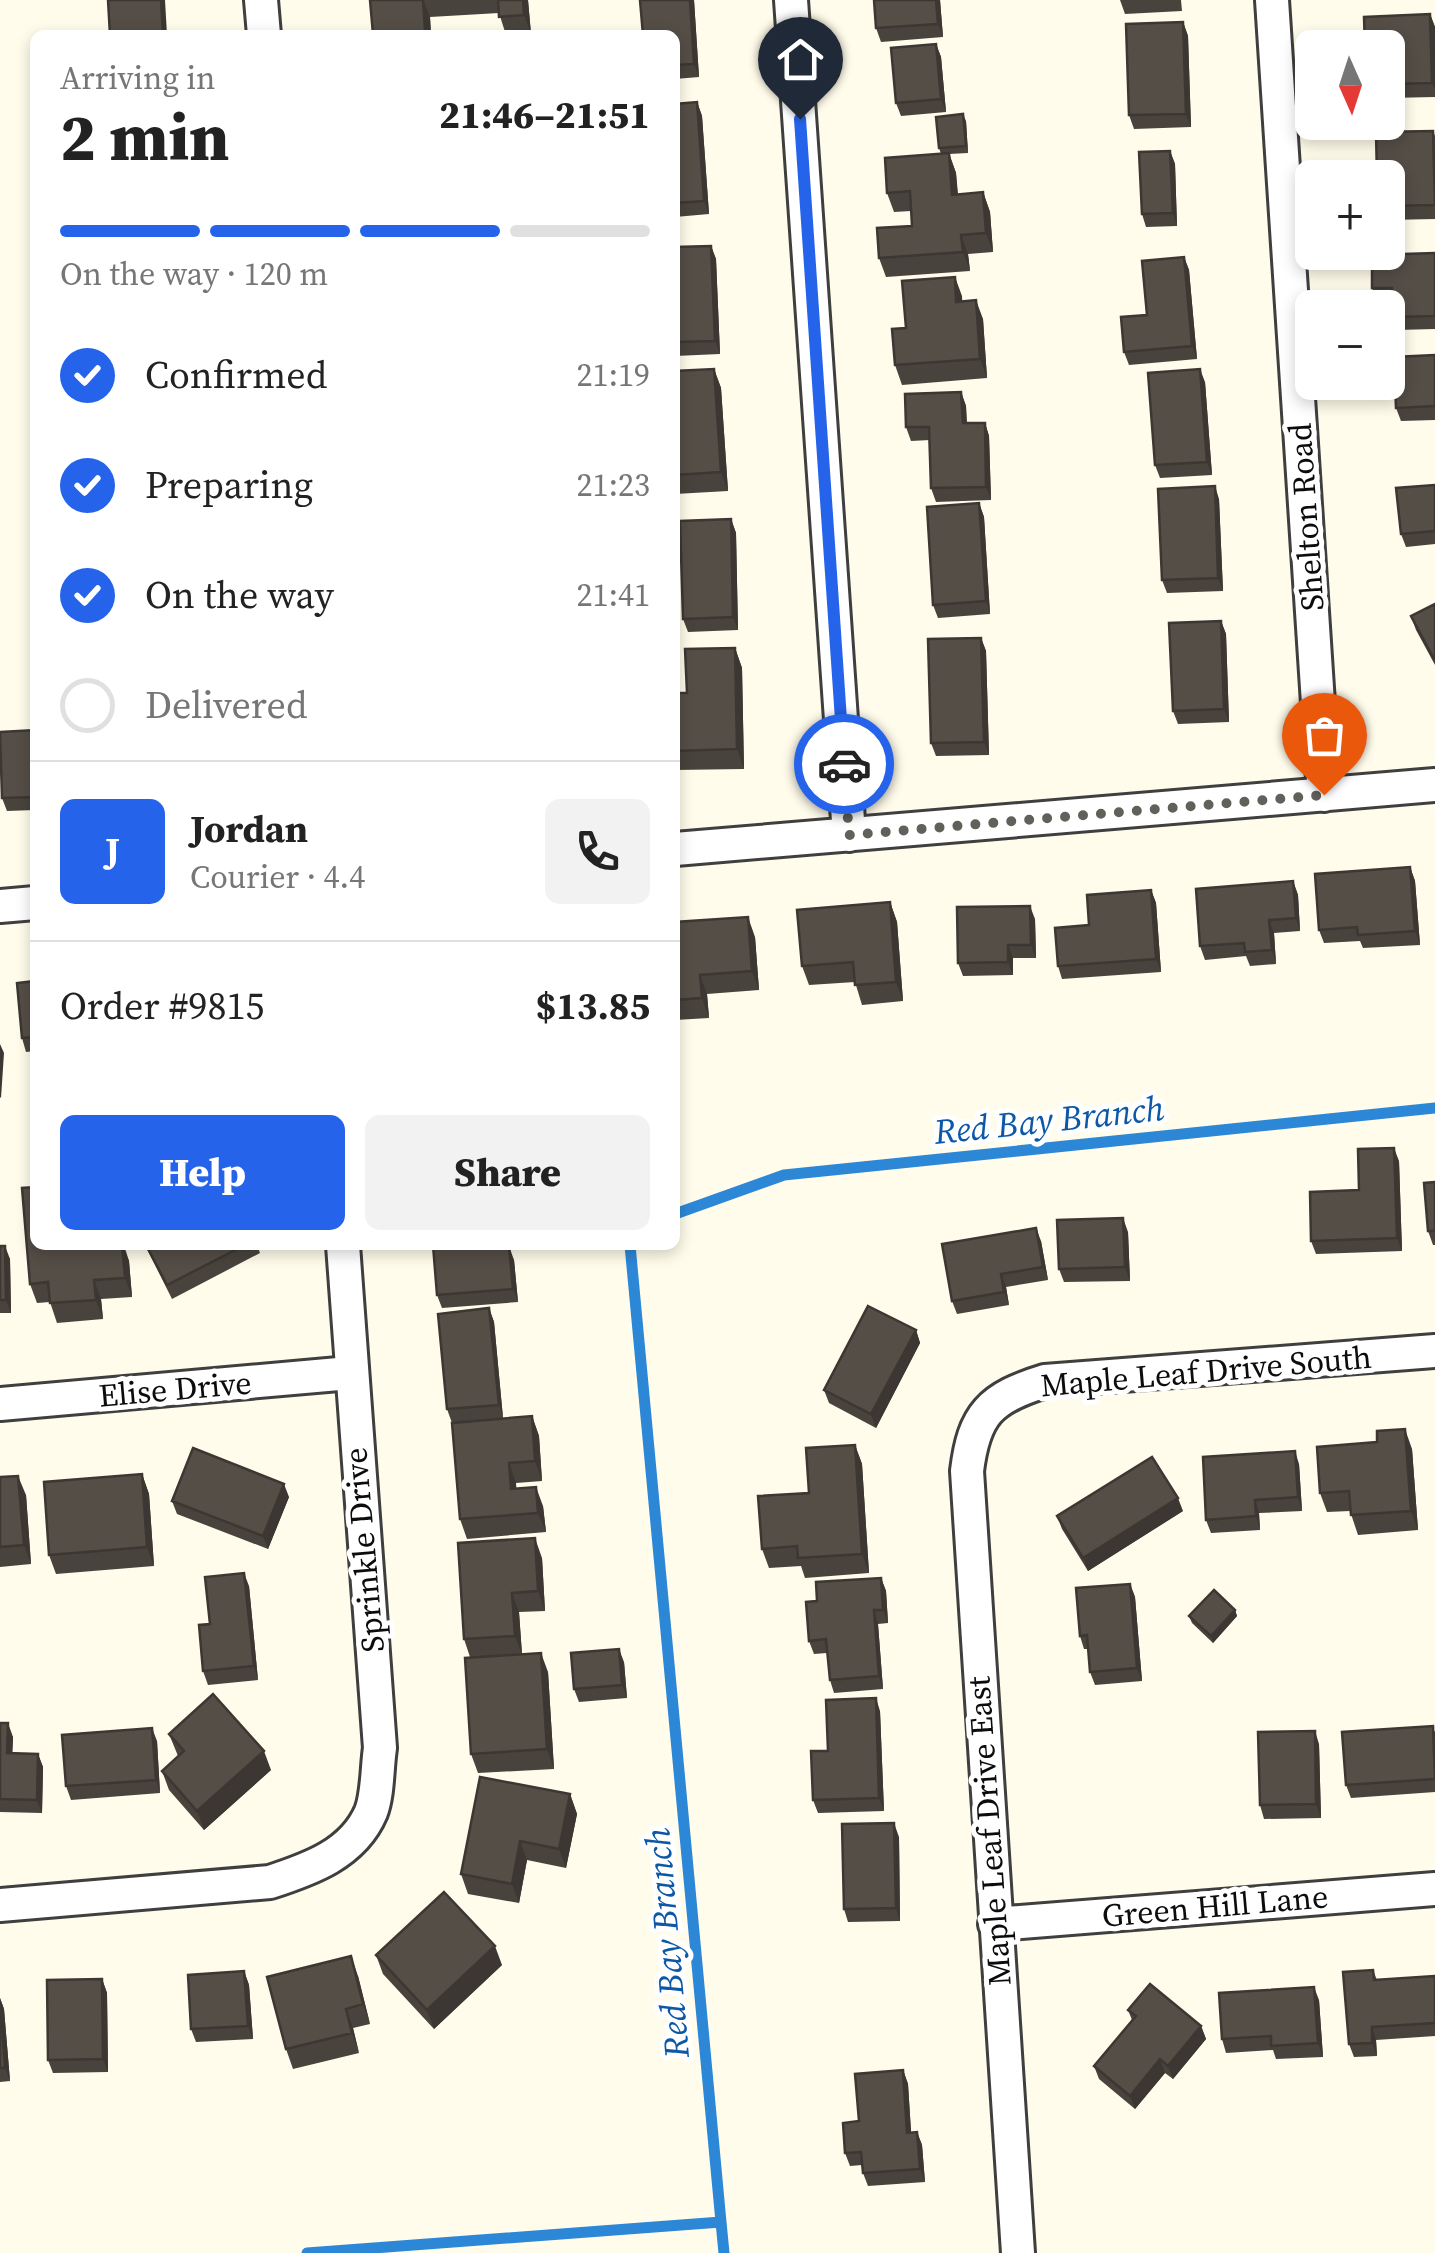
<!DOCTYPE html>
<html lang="en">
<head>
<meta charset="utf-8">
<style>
  body { margin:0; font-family:"Source Serif 4",serif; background:#f2f2f2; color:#222; height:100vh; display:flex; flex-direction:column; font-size:38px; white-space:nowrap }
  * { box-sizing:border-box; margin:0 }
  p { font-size:32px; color:#767676 }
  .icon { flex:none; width:55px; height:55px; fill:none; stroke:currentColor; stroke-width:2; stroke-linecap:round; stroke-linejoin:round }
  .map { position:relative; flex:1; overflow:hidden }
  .details { position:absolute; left:30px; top:30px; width:650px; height:1220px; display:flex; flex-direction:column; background:#fff; border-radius:15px; box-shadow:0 5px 15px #0003 }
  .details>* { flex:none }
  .needle { width:65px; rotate:177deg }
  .buttons { position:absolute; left:1295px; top:30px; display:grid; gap:20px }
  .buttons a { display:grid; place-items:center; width:110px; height:110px; border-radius:15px; background:#fff; box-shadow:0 5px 15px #0003; font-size:50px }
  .pin { position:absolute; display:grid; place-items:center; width:85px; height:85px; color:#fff; margin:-102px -42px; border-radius:50% 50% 50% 0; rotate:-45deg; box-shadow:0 0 10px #0007 }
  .pin .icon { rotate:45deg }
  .courier { position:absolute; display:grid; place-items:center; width:100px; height:100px; margin:-50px; border:8px solid #2563eb; border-radius:50%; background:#fff; color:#222; box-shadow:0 2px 12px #0007 }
  .head em { font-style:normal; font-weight:800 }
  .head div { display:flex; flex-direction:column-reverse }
  .head { display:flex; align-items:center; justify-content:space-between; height:170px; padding:0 30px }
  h1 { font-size:65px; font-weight:800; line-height:75px }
  .bar { display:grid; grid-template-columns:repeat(4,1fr); gap:15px 10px; align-content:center; height:120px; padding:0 30px }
  .bar i { height:12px; border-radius:8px; background:#e0e0e0 }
  .bar .selected { background:#2563eb }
  .bar p { grid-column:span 4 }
  .line { display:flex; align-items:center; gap:25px; padding:0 30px; border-top:2px solid #e0e0e0 }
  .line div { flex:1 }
  .round { display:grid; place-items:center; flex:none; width:105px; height:105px; border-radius:15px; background:#f2f2f2 }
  ol { padding:0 30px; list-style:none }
  li { display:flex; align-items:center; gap:30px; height:110px }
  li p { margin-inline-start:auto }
  li .icon { padding:10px; border-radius:50%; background:#2563eb; color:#fff; stroke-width:4 }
  li:last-child { color:#767676 }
  li i { width:55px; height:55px; border:5px solid #e0e0e0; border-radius:50% }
  .button { display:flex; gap:20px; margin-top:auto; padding:20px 30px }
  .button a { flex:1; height:115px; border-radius:15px; background:#2563eb; color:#fff; font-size:40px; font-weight:800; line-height:115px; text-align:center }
  .button a+a { background:#f2f2f2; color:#222 }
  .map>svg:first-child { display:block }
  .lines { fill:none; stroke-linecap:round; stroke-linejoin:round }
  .stream { stroke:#2d87d7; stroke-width:11 }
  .minor-casing { stroke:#3f3f3f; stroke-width:38 }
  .minor { stroke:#fff; stroke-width:32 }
  .wall { fill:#49433d }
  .shaded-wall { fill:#3c3732 }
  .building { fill:#554e47; stroke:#3c3732; stroke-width:2.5 }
  .done { stroke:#61605a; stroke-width:10; stroke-dasharray:0 18 }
  .route { stroke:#2563eb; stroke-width:12 }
  .labels { text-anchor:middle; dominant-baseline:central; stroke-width:10; stroke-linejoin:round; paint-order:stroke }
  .street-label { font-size:32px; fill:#0c0c0c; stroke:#fff }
  .water-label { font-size:35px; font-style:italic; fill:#0d58a6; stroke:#fff }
</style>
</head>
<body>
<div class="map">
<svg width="1435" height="2253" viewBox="0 0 1435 2253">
  <rect width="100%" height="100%" fill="#fffceb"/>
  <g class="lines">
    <path class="stream" d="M675,1214L784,1175L1435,1108
      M721,2222L724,2253
      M307,2253L721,2222L630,1245"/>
    <g class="minor-casing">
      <path id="minor" d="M261,0L264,35
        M791,0L849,835
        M1272,0L1324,795
        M675,849L1435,785
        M0,906L35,903
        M0,1404L350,1373
        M0,1905L270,1882C310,1869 353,1854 371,1812C378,1794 377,1767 380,1748L343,1245
        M995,1924L1435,1889
        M1018,2253L967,1471C974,1414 990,1398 1045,1381L1435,1351"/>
    </g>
    <use href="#minor" class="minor"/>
  </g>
  <path class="wall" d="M370,0H528L531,34L506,35L499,13L430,17L431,35H373Z
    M694,0L699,77L675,79V35Z
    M874,0H940L943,37L881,42L876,28Z
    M1120,0H1181L1182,11L1125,14Z
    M1430,14L1435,27V97L1388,98V48Z
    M1183,22L1188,36L1191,127L1134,129L1129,115Z
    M936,44L941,57L946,112L901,116L896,103Z
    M697,102L702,116L709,214L675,217V104Z
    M966,121L968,153L949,154L956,173L958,194L983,192L990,212L993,252L968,254L970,271L886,277L879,258L912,226L911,211L894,212L887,193L941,154L939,148Z
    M1433,131L1435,136V219L1388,220V178Z
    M1170,151L1175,164L1177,226L1146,227L1142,214Z
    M711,246L716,259L720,354L675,356V247Z
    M1435,253V329L1397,330L1393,317L1392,301L1377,302L1372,288Z
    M1184,257L1189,270L1197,359L1129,365L1124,352Z
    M955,277L962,301L983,319L987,378L902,385L895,365L906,328Z
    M1435,355V420L1401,421L1396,408Z
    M714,369L721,388L728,491L675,494V371Z
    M1205,382L1212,475L1160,478L1155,465Z
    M961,392L966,406L967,423H985L989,436L991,500L936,502L931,488L930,440L911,441L906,427Z
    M1435,485V544L1406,547L1401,534Z
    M1219,499L1223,591L1167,593L1162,580Z
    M979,503L984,517L990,614L938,618L933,605Z
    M731,519L736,533L738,630L688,632L683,619Z
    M1435,604V665L1416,630L1411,616Z
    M1221,621L1226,634L1229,722L1178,724L1173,711Z
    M981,638L986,651L989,755L936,756L931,743Z
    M735,648L742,668L744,769L675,770V693H687Z
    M35,730V810L7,811L2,798Z
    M1410,867L1415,881L1420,945L1363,948L1360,941L1324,943L1319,930Z
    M1293,881L1298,895L1300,931L1274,933L1276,964L1250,966L1246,956L1205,960L1200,946Z
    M1151,890L1156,903L1161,972L1062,979L1058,966L1089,925Z
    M890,902L897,922L903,1001L862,1005L855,982L809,985L802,966Z
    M1035,919L1036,958H1013V975L963,976L958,963Z
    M675,922L755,937L759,990L707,994L709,1018L675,1020Z
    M35,981V1051L26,1052L22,1038Z
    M1399,1161L1402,1251L1316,1254L1311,1241L1359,1190Z
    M1435,1182V1245H1433L1428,1231Z
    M1128,1232L1130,1281L1064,1282L1059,1269Z
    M1041,1241L1048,1280L1006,1287L1009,1305L957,1314L952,1301Z
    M35,1245H124L129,1261L132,1297L101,1299L103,1319L57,1323L50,1302L37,1303L30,1284Z
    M145,1245H257L260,1253L172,1299Z
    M497,1245L498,1247L514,1260L518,1302L442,1308L437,1295Z
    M0,1246L10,1259L11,1313H0Z
    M489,1308L494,1322L503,1418L452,1423L447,1409Z
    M916,1330L920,1343L876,1428L829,1403L824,1390Z
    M532,1416L539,1436L542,1481L516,1483V1488L543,1506L546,1532L467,1539L460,1519Z
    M1377,1442L1412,1449L1418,1530L1358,1535L1350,1511L1327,1512L1320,1493Z
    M855,1445L862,1464L869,1573L805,1578L801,1566L769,1568L762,1549L809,1493Z
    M1299,1464L1302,1511L1259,1513L1260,1530L1211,1533L1206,1520Z
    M142,1474L149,1494L154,1566L56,1574L49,1555Z
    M0,1477L26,1495L31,1564L0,1567Z
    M289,1497L268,1549L177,1514L172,1501Z
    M1183,1511L1088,1571L1062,1529L1057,1516Z
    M542,1558L545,1611L519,1612L522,1654L548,1672L554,1769L478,1773L471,1754L470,1657L464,1639Z
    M881,1578L886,1591L888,1623L878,1624L883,1689L834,1693L830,1680L827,1653L814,1654L809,1641L817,1601Z
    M1130,1584L1135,1597L1142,1681L1095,1685L1090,1672L1088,1649H1084L1080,1636Z
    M249,1586L258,1680L208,1685L203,1671Z
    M1235,1610L1237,1616L1213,1643L1192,1623L1189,1616Z
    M624,1662L627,1698L579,1702L574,1689Z
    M880,1711L884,1811L818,1813L813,1800L828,1751Z
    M0,1723L13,1737L12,1753L38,1754L43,1767L42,1813L0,1812Z
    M1435,1731V1792L1351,1798L1346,1785Z
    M169,1734L271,1770L204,1830L169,1790L162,1771L178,1756Z
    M157,1741L160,1793L71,1800L66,1786Z
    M1319,1744L1321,1818L1264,1819L1260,1805Z
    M570,1794L577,1814L566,1868L527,1860L519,1903L468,1894L461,1874Z
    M899,1837L900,1921L848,1922L844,1909Z
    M376,1955L502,1965L434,2029L383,1974Z
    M1373,1970L1377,1980L1435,1976V2036L1376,2040L1377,2056L1354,2057L1349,2044Z
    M244,1971L249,1985L253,2039L196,2042L191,2029Z
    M358,1976L370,2024L353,2028L359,2053L293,2069L286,2049Z
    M102,1979L107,1993L108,2072L53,2073L48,2060Z
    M0,1998L4,2009L10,2081L0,2082Z
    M1319,2000L1323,2057L1276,2059L1273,2050L1226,2053L1222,2039Z
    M1128,2010L1201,2026L1206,2039L1173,2079L1165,2073L1135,2109L1099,2079L1094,2066L1132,2020Z
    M903,2070L908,2084L911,2133L917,2132L922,2145L925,2182L868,2186L863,2173L862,2165L850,2166L845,2153L859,2121Z"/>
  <path class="shaded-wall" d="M161,0H165L167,35H163Z
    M423,0L430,17L431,35H427L425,31Z
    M523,0H528L531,34L524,15Z
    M690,0H694L699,77L694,64Z
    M936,0H940L943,37L938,24Z
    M1430,14L1435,27V90L1432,83Z
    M1183,22L1188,36L1191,127L1186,114Z
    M936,44L941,57L946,112L941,99Z
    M697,102L702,116L709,214L704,201Z
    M963,114L966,121L968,153L966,146Z
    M1170,151L1175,164L1177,226L1173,213Z
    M949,153L956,173L959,214L952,195Z
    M983,192L990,212L993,252L986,233Z
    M961,235L968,254L970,271L963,252Z
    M711,246L716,259L720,354L715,341Z
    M1184,257L1189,270L1197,359L1192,346Z
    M955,277L962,296L963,321L956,302Z
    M976,300L983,319L987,378L980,359Z
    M714,369L721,388L728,491L721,472Z
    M1200,369L1205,382L1212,475L1207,462Z
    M961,392L966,406L967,436L963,423Z
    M985,423L989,436L991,500L986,487Z
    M1215,486L1219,499L1223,591L1218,578Z
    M979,503L984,517L990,614L986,601Z
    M731,519L736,533L738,630L733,617Z
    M1221,621L1226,634L1229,722L1224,709Z
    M981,638L986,651L989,755L984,742Z
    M735,648L742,668L744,769L737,749Z
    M1410,867L1415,881L1420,945L1415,931Z
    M1293,881L1298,895L1300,931L1296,918Z
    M1151,890L1156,903L1161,972L1156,959Z
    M890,902L897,922L903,1001L896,982Z
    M1030,906L1035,919L1036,958L1031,945Z
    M748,917L755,937L759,990L752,971Z
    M1269,920L1274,933L1276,964L1272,950Z
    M1008,945L1013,958V975L1008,962Z
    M700,975L707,994L709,1018L702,998Z
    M0,1044L4,1053L1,1098L0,1097Z
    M1394,1148L1399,1161L1402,1251L1397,1238Z
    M1123,1218L1128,1232L1130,1281L1125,1267Z
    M1036,1228L1041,1241L1048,1280L1043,1267Z
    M122,1245L129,1261L132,1297L125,1278Z
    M5,1246L10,1259L11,1313L6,1300Z
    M509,1246L514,1260L518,1302L513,1289Z
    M1001,1274L1006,1287L1009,1305L1004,1292Z
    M94,1280L101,1299L103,1319L96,1300Z
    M489,1308L494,1322L503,1418L499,1405Z
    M916,1330L920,1343L876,1428L871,1414Z
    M532,1416L539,1436L542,1481L535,1461Z
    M1405,1429L1412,1449L1418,1530L1411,1511Z
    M855,1445L862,1464L869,1573L862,1554Z
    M1295,1451L1299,1464L1302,1511L1298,1497Z
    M509,1463L516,1483L518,1508L511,1489Z
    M142,1474L149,1494L154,1566L147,1547Z
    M18,1476L26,1495L31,1564L24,1545Z
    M284,1484L289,1497L268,1549L263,1536Z
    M536,1487L543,1506L546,1532L538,1513Z
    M1178,1498L1183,1511L1088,1571L1083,1558Z
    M1255,1500L1259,1513L1260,1530L1256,1516Z
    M535,1538L542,1558L545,1611L538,1591Z
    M244,1573L249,1586L258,1680L254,1666Z
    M881,1578L886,1591L888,1623L883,1610Z
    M1130,1584L1135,1597L1142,1681L1137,1668Z
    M512,1593L519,1612L522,1655L515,1636Z
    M874,1610L878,1624L883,1689L879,1676Z
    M1235,1610L1237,1616L1213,1643L1211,1636Z
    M619,1649L624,1662L627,1698L622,1685Z
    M541,1653L548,1672L554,1769L547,1749Z
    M876,1698L880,1711L884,1811L879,1798Z
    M8,1723L13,1737L12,1766L7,1753Z
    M152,1728L157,1741L160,1793L156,1780Z
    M1315,1731L1319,1744L1321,1818L1316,1804Z
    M264,1751L271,1770L204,1830L197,1811Z
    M38,1754L43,1767L42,1813L37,1800Z
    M570,1794L577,1814L566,1868L559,1849Z
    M894,1823L899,1837L900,1921L896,1908Z
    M520,1841L527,1860L519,1903L512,1884Z
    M495,1946L502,1965L434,2029L427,2010Z
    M351,1956L358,1976L370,2024L363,2004Z
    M244,1971L249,1985L253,2039L248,2026Z
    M102,1979L107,1993L108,2072L103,2059Z
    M1314,1987L1319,2000L1323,2057L1318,2043Z
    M0,1998L4,2009L10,2081L5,2068Z
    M346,2009L353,2028L359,2053L352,2033Z
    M1201,2026L1206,2039L1173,2079L1168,2066Z
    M1372,2027L1376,2040L1377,2056L1372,2043Z
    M1160,2059L1165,2073L1135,2109L1130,2096Z
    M903,2070L908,2084L912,2146L907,2133Z
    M917,2132L922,2145L925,2182L920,2169Z"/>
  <path class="building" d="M108,0H161L163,35H110Z
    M370,0H423L425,31L373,34Z
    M498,0H523L524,15L499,17Z
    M640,0H690L694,64L675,65V35H643Z
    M874,0H936L938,24L876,28Z
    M1430,14L1432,83L1388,84V48H1365L1364,17Z
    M1183,22L1186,114L1129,115L1126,24Z
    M936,44L941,99L896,103L891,48Z
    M697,102L704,201L675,203V104Z
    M963,114L966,146L939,148L936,117Z
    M1433,131L1435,205L1388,206V178H1377L1376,132Z
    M1170,151L1173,213L1142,214L1139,152Z
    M949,153L952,195L983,192L986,233L961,235L963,252L879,258L877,228L912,226L910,191L887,193L885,158Z
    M711,246L715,341L675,342V247Z
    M1435,253V316L1393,317L1392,288H1372V255Z
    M1184,257L1192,346L1124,352L1121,317L1147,315L1142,261Z
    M955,277L956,302L976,300L980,359L895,365L892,329L906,328L902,281Z
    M1435,355V406L1396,408L1394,357Z
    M714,369L721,472L675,475V371Z
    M1200,369L1207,462L1155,465L1148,373Z
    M961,392L963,423H985L986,487L931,488L929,427H906L905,394Z
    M1435,485V531L1401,534L1396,488Z
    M1215,486L1218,578L1162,580L1158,489Z
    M979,503L986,601L933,605L927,507Z
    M731,519L733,617L683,619L680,521Z
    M1435,604V661L1411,616Z
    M1221,621L1224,709L1173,711L1169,623Z
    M981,638L984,742L931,743L928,639Z
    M735,648L737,749L675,751V693H687L685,649Z
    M35,730V797L2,798L0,732Z
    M1410,867L1415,931L1358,935L1357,927L1319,930L1315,874Z
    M1293,881L1296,918L1269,920L1272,950L1245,952L1244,943L1200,946L1196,889Z
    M1151,890L1156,959L1058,966L1055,928L1089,925L1087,895Z
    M890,902L896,982L855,985L853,962L802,966L797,910Z
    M1030,906L1031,945H1008V962L958,963L957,907Z
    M748,917L752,971L700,975L702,998L675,1000V922Z
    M35,981V1037L22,1038L17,983Z
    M1394,1148L1397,1238L1311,1241L1310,1192L1359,1190L1358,1149Z
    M1435,1182V1231H1428L1424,1183Z
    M35,1187V1245H122L125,1278L94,1280L96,1300L50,1303L48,1282L30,1284L22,1188Z
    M1123,1218L1125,1267L1059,1269L1057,1220Z
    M1036,1228L1043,1267L1001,1274L1004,1292L952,1301L942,1244Z
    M146,1245H245L167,1285Z
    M433,1245H494V1248L509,1246L513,1289L437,1295Z
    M0,1246H5L6,1300H0Z
    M868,1306L916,1330L871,1414L824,1390Z
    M489,1308L499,1405L447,1409L438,1314Z
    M532,1416L535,1461L509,1463L511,1489L536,1487L538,1513L460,1519L452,1423Z
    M1405,1429L1411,1511L1351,1515L1349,1491L1320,1493L1317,1447L1377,1442V1431Z
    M855,1445L862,1554L798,1558L797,1546L762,1549L758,1496L809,1493L806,1448Z
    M193,1448L284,1484L263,1536L172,1501Z
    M1295,1451L1298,1497L1255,1500L1256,1516L1206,1520L1203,1457Z
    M1152,1457L1178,1498L1083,1558L1057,1516Z
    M142,1474L147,1547L49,1555L44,1482Z
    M18,1476L24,1545L0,1547V1477Z
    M535,1538L538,1591L512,1593L515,1636L464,1639L458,1543Z
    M244,1573L254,1666L203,1671L199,1625L210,1624L205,1577Z
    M881,1578L883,1610H874L879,1676L830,1680L826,1639L809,1641L806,1602L817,1601L816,1582Z
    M1130,1584L1137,1668L1090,1672L1087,1635L1080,1636L1076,1588Z
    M1214,1590L1235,1610L1211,1636L1189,1616Z
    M619,1649L622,1685L574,1689L571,1653Z
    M541,1653L547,1749L471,1754L465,1658Z
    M213,1694L264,1751L197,1811L162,1771L184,1751L169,1734Z
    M876,1698L879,1798L813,1800L811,1751H828L826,1700Z
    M0,1723H8L7,1753L38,1754L37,1800L0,1799Z
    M1433,1726L1435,1779L1346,1785L1342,1732Z
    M152,1728L156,1780L66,1786L62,1735Z
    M1315,1731L1316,1804L1260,1805L1258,1732Z
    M480,1777L570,1794L559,1849L520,1841L512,1884L461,1874Z
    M894,1823L896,1908L844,1909L842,1824Z
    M444,1892L495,1946L427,2010L376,1955Z
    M351,1956L363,2004L346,2009L352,2033L286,2049L267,1977Z
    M1373,1970L1374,1980L1435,1976V2023L1372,2027V2043L1349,2044L1343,1972Z
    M244,1971L248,2026L191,2029L188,1975Z
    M102,1979L103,2059L48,2060L47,1980Z
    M1150,1984L1201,2026L1168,2066L1160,2059L1130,2096L1094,2066L1136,2016L1128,2010Z
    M1314,1987L1318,2043L1271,2046V2036L1222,2039L1219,1993Z
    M0,2003L5,2068H0Z
    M903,2070L907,2133L917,2132L920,2169L863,2173L861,2152L845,2153L843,2123L859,2121L855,2074Z"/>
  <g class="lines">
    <path class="done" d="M844,764L849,835L1324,795"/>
    <path class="route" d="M800,119L844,764"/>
  </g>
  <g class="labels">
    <g class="street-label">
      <text transform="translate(1306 517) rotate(-94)">Shelton Road</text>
      <text transform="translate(1206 1371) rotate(-5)">Maple Leaf Drive South</text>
      <text transform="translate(175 1389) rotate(-5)">Elise Drive</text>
      <text transform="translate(364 1550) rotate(-95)">Sprinkle Drive</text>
      <text transform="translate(989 1831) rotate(-94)">Maple Leaf Drive East</text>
      <text transform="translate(1215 1906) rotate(-5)">Green Hill Lane</text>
    </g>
    <g class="water-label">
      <text transform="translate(1049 1120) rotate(-6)">Red Bay Branch</text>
      <text transform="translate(667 1943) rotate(-95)">Red Bay Branch</text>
    </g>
  </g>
</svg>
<div class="buttons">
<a><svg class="needle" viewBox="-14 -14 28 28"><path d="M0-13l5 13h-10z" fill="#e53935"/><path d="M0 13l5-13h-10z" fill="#767676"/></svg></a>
<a>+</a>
<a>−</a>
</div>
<div class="pin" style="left:1324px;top:795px;background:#ea580c"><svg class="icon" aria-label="bag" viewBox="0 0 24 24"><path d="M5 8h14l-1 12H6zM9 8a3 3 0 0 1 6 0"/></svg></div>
<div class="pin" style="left:800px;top:119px;background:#1f2937"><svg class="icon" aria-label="home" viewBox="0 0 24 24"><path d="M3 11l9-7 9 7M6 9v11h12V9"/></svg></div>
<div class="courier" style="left:844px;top:764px"><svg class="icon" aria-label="car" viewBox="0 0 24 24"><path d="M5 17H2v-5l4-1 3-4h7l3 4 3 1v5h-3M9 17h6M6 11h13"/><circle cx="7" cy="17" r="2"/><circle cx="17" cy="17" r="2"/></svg></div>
<section class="details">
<div class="head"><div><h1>2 min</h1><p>Arriving in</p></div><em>21:46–21:51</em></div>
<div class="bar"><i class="selected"></i><i class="selected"></i><i class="selected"></i><i></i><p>On the way · 120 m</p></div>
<ol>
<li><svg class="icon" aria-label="check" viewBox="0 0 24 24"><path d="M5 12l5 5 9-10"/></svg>Confirmed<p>21:19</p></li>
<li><svg class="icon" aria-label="check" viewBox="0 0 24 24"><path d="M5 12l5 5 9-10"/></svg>Preparing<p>21:23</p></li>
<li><svg class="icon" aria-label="check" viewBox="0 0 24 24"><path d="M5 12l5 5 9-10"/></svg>On the way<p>21:41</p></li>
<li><i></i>Delivered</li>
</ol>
<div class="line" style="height:180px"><b class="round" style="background:#2563eb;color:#fff">J</b><div><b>Jordan</b><p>Courier · 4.4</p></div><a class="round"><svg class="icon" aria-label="phone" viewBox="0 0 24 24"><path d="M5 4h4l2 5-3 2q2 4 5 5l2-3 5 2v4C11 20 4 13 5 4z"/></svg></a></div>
<div class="line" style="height:130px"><div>Order #9815</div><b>$13.85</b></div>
<div class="button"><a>Help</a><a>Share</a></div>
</section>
</div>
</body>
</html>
